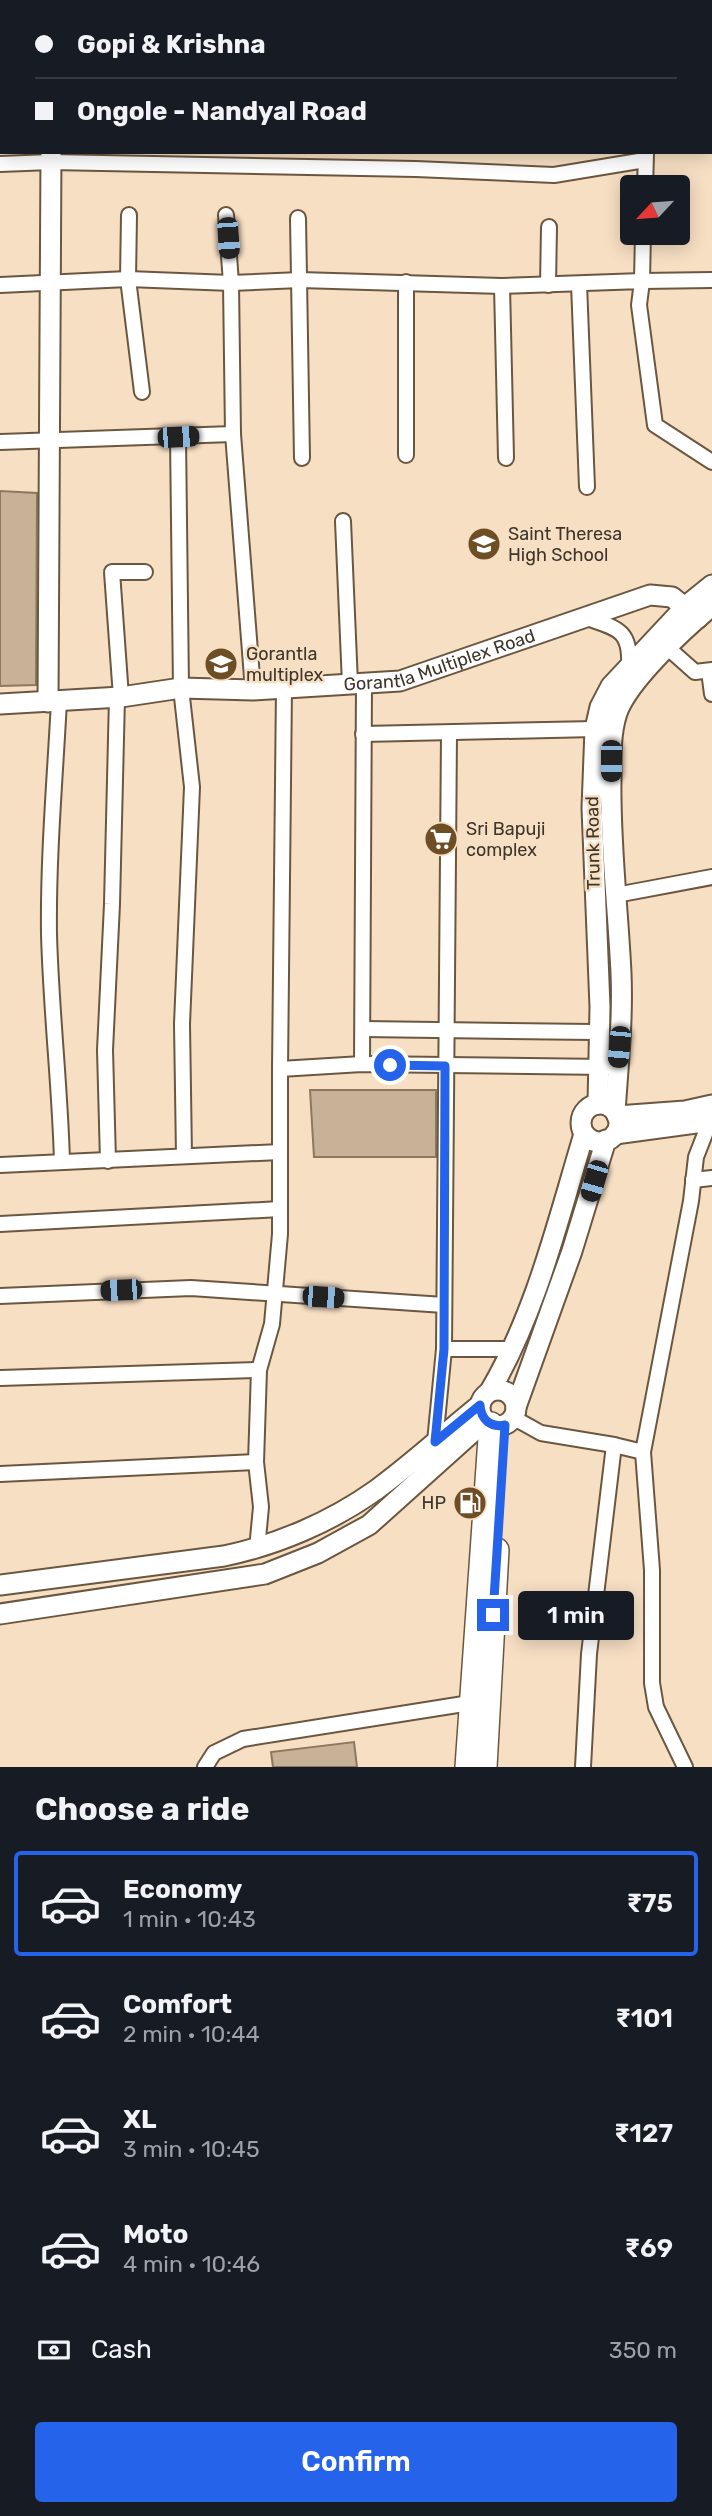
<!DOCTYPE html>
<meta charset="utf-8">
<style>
body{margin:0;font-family:Rubik,sans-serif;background:#242831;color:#f1f3f6;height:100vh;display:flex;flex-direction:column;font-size:26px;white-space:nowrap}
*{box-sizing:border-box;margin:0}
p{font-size:23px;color:#9ea1a6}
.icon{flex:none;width:38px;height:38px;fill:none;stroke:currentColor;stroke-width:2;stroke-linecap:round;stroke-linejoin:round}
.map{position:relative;height:1767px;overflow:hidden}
.drawer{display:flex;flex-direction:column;background:#171b24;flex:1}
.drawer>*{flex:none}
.top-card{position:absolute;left:0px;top:0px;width:712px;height:154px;box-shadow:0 4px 18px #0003;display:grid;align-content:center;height:154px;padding:0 35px;background:#171b24}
.needle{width:46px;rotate:244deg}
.fabs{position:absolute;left:620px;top:175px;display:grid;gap:14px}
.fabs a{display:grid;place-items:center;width:70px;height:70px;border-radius:7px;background:#171b24;box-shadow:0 4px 18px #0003;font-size:35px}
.end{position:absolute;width:32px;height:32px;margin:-16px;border:9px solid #2563eb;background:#fff;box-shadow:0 0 0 4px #fff}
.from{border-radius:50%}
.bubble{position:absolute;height:49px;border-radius:7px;background:#171b24;box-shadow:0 4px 18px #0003;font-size:23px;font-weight:600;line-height:49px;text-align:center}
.car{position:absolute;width:21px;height:42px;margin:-21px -10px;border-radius:9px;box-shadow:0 0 5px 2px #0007;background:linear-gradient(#222 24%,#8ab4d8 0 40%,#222 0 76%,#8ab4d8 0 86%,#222 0)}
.top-card b{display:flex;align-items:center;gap:24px;height:66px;font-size:26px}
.top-card b+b{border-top:2px solid #363941}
.top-card i{width:18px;height:18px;background:#f1f3f6}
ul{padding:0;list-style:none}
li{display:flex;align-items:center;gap:21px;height:105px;margin:0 14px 10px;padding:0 21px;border:4px solid transparent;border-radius:7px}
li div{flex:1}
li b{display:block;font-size:26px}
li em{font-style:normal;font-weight:600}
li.active{border-color:#2563eb}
li>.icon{width:63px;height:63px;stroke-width:1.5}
h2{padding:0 35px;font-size:32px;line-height:84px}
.pay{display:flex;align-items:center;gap:18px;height:77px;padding:0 35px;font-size:26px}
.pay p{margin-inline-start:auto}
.cta{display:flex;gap:14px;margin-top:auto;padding:14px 35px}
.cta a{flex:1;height:80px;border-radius:7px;background:#2563eb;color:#fff;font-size:28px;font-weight:600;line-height:80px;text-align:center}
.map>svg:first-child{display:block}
</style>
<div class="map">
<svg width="712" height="1767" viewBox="0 0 712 1767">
<rect width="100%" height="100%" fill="#f7dfc4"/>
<!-- building -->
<g fill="#c8b297" stroke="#8c785f" stroke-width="2">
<polygon points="0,491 37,493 36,685 0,686"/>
<polygon points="310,1090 436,1090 436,1157 314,1157"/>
<polygon points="354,1742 357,1767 273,1767 271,1752"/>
</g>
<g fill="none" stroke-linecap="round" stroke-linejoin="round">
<defs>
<g id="street">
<polyline points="336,0 336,2"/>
<polyline points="663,2 664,0"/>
<polyline points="0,84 2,84"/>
<polyline points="0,164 51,162 416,169 554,175 645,160"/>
<polyline points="645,187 646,154"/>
<polyline points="129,215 128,279 142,392"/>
<polyline points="226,215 231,283 233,434 253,690"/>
<polyline points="298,218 302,458"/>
<polyline points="643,233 642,281 712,280"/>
<polyline points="406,282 406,455"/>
<polyline points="579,284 587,487"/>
<polyline points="0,285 128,279 231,283 300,280 502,286 642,281 639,305 655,425 712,462"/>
<polyline points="548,285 549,227"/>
<polyline points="502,286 506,458"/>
<polyline points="178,437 181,688 192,787 182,1024 184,1156"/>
<polyline points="0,442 233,434"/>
<polyline points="343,521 350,684"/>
<path d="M584,617C615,628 631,628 629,666"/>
<polyline points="668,648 695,672 712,670"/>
<polyline points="709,671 712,694"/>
<polyline points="121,697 112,572 145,572"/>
<path d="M59,701C55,778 48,857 49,934C51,1011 60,1086 62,1162"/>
<polyline points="363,734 595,729"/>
<polyline points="616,895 712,877"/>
<polyline points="363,1029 593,1032"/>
<polyline points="362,1064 364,683"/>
<polyline points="280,1069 362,1064 607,1067"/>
<polyline points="108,1161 105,1050 112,904 117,697"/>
<polyline points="0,1165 280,1152"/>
<polyline points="693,1180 712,1178"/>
<polyline points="0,1224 280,1209"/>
<polyline points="0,1296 191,1288 444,1305"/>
<polyline points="444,1349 511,1349"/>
<polyline points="0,1378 259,1370"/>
<polyline points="514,1418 541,1433 614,1445"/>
<polyline points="435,1442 444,1349 449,734"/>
<polyline points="0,1474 256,1462"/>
<polyline points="257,1549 261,1507 256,1462 259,1370 272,1324 280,1234 280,1069 284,688"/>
<polyline points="205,1767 214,1753 243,1739 470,1703"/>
<polyline points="583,1767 589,1654 614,1445 643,1452"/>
<polyline points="685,1767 656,1707 652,1683 652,1570 643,1452 691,1201 696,1157 710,1121 709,1115"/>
</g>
<g id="secondary">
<polyline points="41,0 41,2"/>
<polyline points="48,702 51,152"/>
<path id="s1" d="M0,704L121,697L181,688L253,690L400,681L650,595L672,597L698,618"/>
<polyline points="598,1104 600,1007 592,808 595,729 600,707 611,686 686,606 712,585"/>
<circle cx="600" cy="1123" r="19"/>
<path d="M615,1112C618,1066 623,1019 621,973C618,909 610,846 611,781C611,759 610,734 617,713C628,681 685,628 712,606"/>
<polyline points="617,1116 685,1111 712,1105"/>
<polyline points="615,1134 712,1121"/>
<circle cx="498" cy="1408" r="18"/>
<path d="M490,1391C536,1313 558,1220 584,1134"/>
<polyline points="516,1407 572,1251 606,1140"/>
<path d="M0,1585L224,1556C277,1545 331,1522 376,1490C412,1464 445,1433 480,1405"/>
<polyline points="0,1614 265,1574 318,1553 369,1525 485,1421"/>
</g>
<g id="primary">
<polyline points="467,1767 491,1424"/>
<polyline points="485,1767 497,1550"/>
</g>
</defs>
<!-- street casing -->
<use href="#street" stroke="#6b573f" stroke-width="18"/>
<!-- secondary casing -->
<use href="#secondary" stroke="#6b573f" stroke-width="23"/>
<!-- primary casing -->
<use href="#primary" stroke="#6b573f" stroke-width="26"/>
<!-- street -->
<use href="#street" stroke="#fff" stroke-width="14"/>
<!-- secondary -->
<use href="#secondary" stroke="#fff" stroke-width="19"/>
<!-- primary -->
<use href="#primary" stroke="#fff" stroke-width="23"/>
</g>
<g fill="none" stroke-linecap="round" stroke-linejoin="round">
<!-- route -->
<path stroke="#2563eb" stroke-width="9" d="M390,1065L445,1066L444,1349L435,1442L480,1405C481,1420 491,1428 505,1425L493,1615"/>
</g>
<!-- icons -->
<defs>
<symbol id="school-disc" viewBox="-11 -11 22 22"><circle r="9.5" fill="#6e4e24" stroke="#f7dfc4"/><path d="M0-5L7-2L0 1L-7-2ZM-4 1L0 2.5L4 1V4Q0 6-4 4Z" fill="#fff"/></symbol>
<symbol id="supermarket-disc" viewBox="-11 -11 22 22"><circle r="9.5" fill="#6e4e24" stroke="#f7dfc4"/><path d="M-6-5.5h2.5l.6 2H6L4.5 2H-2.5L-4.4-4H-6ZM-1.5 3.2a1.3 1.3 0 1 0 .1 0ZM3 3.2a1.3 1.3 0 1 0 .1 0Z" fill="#fff"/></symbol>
<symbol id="fuel-disc" viewBox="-11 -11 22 22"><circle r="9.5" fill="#6e4e24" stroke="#f7dfc4"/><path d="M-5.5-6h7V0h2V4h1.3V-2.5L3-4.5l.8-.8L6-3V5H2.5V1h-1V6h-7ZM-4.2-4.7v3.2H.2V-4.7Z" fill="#fff"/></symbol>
</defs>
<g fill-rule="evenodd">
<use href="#school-disc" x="465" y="525" width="38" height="38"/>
<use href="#school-disc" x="202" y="645" width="38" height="38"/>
<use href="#supermarket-disc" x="422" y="820" width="38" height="38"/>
<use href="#fuel-disc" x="451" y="1484" width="38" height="38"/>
</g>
<g text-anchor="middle" stroke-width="5" stroke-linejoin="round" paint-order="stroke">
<!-- poi labels -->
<g font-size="18" fill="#3d342a" stroke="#f7dfc4" text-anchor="start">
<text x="508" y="540">Saint Theresa<tspan x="508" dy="21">High School</tspan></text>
<text x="246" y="660">Gorantla<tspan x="246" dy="21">multiplex</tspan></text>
<text x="466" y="835">Sri Bapuji<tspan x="466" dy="21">complex</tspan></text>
<text x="446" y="1509" text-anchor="end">HP</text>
</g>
<!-- street labels -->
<g font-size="18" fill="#3d342a" stroke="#f7dfc4">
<text dy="6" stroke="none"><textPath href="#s1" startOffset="444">Gorantla Multiplex Road</textPath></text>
<text transform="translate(593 843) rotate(-91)" y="6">Trunk Road</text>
</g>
</g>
</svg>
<div class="fabs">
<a><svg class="needle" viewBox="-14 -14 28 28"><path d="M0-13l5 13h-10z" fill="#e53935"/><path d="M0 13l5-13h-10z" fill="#9ea1a6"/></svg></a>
</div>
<i class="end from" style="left:390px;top:1065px"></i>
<i class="end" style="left:493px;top:1615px"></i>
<div class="bubble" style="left:518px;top:1591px;width:116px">1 min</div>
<i class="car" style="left:228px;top:238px;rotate:176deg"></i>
<i class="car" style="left:178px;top:437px;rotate:87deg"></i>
<i class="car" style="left:611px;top:761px;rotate:180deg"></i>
<i class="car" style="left:619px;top:1047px;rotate:185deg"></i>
<i class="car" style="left:594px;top:1181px;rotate:196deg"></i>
<i class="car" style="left:121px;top:1290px;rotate:268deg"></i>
<i class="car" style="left:323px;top:1297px;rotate:94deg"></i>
<div class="top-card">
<b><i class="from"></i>Gopi &amp; Krishna</b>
<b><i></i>Ongole - Nandyal Road</b>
</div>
</div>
<section class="drawer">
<h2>Choose a ride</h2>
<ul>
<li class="active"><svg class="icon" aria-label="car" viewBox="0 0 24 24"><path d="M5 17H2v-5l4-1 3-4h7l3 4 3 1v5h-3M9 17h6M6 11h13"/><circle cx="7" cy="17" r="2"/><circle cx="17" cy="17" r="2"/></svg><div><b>Economy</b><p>1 min · 10:43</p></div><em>₹75</em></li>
<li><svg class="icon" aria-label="car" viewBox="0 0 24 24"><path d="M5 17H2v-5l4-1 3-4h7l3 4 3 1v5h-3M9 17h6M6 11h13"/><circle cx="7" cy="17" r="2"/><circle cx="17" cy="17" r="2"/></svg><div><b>Comfort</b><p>2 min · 10:44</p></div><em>₹101</em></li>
<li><svg class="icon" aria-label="car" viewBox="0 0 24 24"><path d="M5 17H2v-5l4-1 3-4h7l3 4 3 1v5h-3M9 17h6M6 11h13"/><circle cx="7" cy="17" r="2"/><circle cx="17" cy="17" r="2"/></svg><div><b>XL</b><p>3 min · 10:45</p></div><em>₹127</em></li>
<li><svg class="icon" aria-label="car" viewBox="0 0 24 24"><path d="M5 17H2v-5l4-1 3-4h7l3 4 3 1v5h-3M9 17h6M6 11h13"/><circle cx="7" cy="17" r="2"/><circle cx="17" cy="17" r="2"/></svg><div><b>Moto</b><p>4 min · 10:46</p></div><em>₹69</em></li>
</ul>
<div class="pay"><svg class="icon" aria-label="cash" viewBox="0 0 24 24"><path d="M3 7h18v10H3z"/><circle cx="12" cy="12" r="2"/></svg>Cash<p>350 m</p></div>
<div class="cta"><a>Confirm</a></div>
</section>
